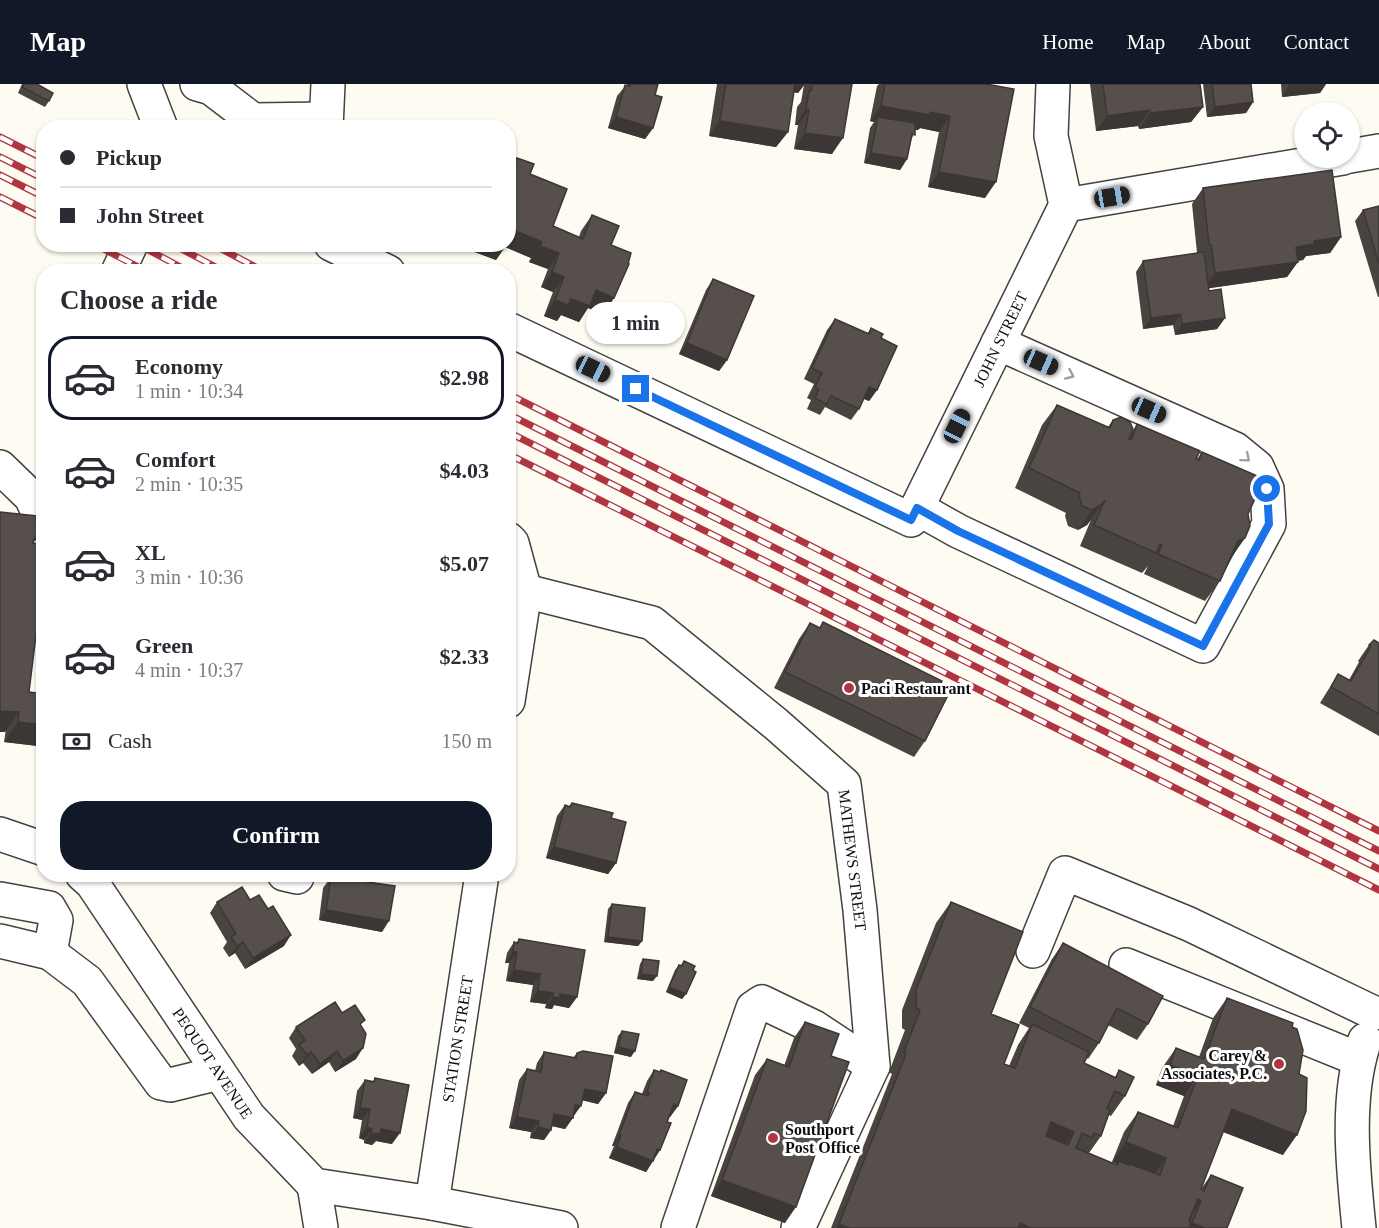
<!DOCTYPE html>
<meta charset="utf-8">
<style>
body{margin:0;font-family:Georgia,serif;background:#f7f7f7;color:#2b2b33;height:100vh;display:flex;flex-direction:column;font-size:22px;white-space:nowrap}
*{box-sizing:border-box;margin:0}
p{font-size:20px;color:#7c7c81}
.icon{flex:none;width:33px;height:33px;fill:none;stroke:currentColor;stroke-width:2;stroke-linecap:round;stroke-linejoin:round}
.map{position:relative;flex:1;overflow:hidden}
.drawer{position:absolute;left:36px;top:180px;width:480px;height:618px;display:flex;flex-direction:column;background:#fff;border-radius:24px;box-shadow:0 2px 4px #0004}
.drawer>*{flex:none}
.banner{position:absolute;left:36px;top:36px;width:480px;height:132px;border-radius:24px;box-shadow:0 2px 4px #0004;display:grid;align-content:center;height:132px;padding:0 24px;background:#fff}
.fabs{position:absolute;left:1294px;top:18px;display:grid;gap:12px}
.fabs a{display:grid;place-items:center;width:66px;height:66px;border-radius:50%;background:#fff;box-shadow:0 2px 4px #0004;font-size:30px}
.end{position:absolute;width:27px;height:27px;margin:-14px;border:8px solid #1a73e8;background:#fff;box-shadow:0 0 0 3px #fff}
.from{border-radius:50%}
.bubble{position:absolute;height:42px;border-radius:21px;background:#fff;box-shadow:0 2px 4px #0004;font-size:20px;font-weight:700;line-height:42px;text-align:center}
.car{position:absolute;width:18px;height:36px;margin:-18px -9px;border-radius:8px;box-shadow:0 0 4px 2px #0007;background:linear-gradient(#222 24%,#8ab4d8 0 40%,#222 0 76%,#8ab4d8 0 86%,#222 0)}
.banner b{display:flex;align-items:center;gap:21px;height:57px;font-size:22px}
.banner b+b{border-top:2px solid #e1e1e2}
.banner i{width:15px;height:15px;background:#2b2b33}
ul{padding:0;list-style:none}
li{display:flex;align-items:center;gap:18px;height:84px;margin:0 12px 9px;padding:0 12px;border:3px solid transparent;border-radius:24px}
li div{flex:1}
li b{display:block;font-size:22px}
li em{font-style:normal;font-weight:700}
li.on{border-color:#111827}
li>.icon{width:54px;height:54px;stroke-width:1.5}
h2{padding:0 24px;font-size:27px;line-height:72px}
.pay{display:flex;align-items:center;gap:15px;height:66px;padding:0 24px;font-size:22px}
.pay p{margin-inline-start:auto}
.primary-button{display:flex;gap:12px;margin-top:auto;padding:12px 24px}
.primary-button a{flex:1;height:69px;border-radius:24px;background:#111827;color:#fff;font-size:24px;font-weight:700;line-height:69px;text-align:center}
header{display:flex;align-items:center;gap:36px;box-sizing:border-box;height:84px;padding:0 30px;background:#111827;color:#fff}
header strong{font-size:28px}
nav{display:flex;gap:33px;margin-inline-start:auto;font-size:21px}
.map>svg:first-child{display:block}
</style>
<header>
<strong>Map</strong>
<nav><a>Home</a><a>Map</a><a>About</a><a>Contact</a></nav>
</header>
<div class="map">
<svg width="1379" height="1144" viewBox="0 0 1379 1144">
<rect width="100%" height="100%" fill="#fdfbf2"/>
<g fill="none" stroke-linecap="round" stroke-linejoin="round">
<defs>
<g id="minor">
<polyline points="144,0 161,44"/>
<polyline points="197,0 211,4 253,36"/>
<polyline points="1053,0 1051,52 1066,121"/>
<polyline points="244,44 253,36 326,35"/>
<polyline points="326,44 328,0"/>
<polyline points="1350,72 1379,67"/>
<polyline points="331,160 388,188"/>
<polyline points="118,188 131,160"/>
<polyline points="508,245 911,436 1066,121 1343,74"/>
<polyline points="0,383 31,413 44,441"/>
<polyline points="917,424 958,447 1203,562 1269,440 1267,405 1257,383 1235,365 998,259"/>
<polyline points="508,455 512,459 525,507 508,617"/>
<polyline points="525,507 652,539 776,640 844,700 860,826 873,982 798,1144"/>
<polyline points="0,750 44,765"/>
<polyline points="82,790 92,799 249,1033 314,1101 432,1119 561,1144"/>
<polyline points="284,790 297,793"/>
<polyline points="0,815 49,824 56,836 50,869"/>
<polyline points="0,857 50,869 87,897 161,999 170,1001 219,989"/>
<polyline points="1033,867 1065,789 1189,840 1374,929"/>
<polyline points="1126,881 1358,975"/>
<polyline points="314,1101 321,1144"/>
<polyline points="432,1119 482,790"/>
<polyline points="678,1144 753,924 762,918 814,943 873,982"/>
<path d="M1359,1144C1353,1085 1345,1012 1365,956"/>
</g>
</defs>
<!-- minor casing -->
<use href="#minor" stroke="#424242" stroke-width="36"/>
<!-- minor -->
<use href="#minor" stroke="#fff" stroke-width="33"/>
<defs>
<g id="rail">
<polyline points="0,53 44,75"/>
<polyline points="0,73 44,95"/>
<polyline points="0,91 44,113"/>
<polyline points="0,113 44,135"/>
<polyline points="94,160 148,188"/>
<polyline points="137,160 190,188"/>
<polyline points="172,160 225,188"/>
<polyline points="212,160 265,188"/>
<polyline points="508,310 1379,747"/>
<polyline points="508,330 1379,767"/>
<polyline points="508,348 1379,785"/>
<polyline points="508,370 1379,806"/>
</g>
</defs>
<!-- rail casing -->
<use href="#rail" stroke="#b03541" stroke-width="7"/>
<!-- rail -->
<use href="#rail" stroke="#fff" stroke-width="4.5" stroke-dasharray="14" stroke-linecap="butt"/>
</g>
<!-- wall -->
<g fill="#4a4441">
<polygon points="22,0 37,0 49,17 45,23 18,9"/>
<polygon points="627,0 658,0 655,11 653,44 645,55 608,44 617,12"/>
<polygon points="717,0 852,0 832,70 794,65 798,41 795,41 797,23 801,18 804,1 798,9 794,8 788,48 776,63 709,52"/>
<polygon points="879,0 986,0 985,114 928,103 939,48 920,44 918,46 915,46 911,57 907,75 900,86 864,79 870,44 874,38 870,37 877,2"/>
<polygon points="1090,0 1200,0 1203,23 1191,38 1139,45 1138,42 1096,47"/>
<polygon points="1203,0 1251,0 1253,18 1246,29 1207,33"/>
<polygon points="1281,0 1326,0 1320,9 1282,13"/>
<polygon points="517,74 530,90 553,142 579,153 581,147 592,131 614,214 603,230 588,224 579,238 561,231 557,237 544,232 553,208 541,203 548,185 529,178 531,174 505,163 496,176 472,167 475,160 508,160 508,86"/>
<polygon points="1203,104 1341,153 1330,169 1306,172 1303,176 1298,177 1287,193 1209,204 1209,207 1225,234 1217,245 1175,251 1173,241 1143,245 1136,188 1143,177 1197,169 1192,120"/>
<polygon points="1379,122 1379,213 1378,213 1355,137 1363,126"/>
<polygon points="713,195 727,276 719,287 679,270 706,206"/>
<polygon points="835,235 867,250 871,244 881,254 877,306 869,317 864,315 859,325 851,336 825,323 820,331 807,325 811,316 807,314 814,300 804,295 827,246"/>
<polygon points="1057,321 1108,343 1113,336 1132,348 1137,340 1197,375 1202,368 1248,430 1245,454 1230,474 1220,497 1205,517 1144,490 1148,482 1142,489 1080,462 1091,436 1087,441 1078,446 1068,442 1065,432 1066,429 1015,404 1042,341"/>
<polygon points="36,441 36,455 33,459 35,556 29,608 44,610 44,654 38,662 4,658"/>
<polygon points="823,538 939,603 925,657 914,673 774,604 799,555 810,539 820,544"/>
<polygon points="1379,559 1379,652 1320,619 1338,590 1349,596 1359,578 1358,577 1369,561"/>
<polygon points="572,719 611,734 616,779 608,790 546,774 557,732 565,721 569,722"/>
<polygon points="331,793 382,848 319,836 323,804"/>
<polygon points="250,816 284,862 245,885 235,869 229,873 223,864 227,858 210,829 217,818"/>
<polygon points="951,818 991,930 1004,980 1009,982 1018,961 1029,944 1019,939 1052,875 1063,859 1148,940 1137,956 1108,941 1099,959 1088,975 1087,974 1084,979 1115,993 1119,986 1125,1012 1111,1032 1109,1031 1101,1052 1089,1069 1116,1081 1117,1080 1112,1078 1124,1048 1138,1028 1173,1042 1184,1012 1156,1001 1162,984 1176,964 1199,973 1213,934 1227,914 1292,943 1283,1071 1223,1048 1201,1105 1211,1091 1227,1144 831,1144 892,990 889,988 905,946 902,944 902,926 936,839"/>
<polygon points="612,820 642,857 638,862 604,858 608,825"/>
<polygon points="519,855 577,913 569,924 554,921 552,925 545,924 546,920 530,918 533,901 506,897 509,879 505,879 507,869 514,858 517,858"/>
<polygon points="643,875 653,897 637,895 640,880"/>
<polygon points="684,877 686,910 682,915 666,908 675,886 679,881 681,881"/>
<polygon points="342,929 361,941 356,975 335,988 329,978 312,990 303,979 299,982 292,972 296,965 289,954 296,943"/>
<polygon points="805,938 831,972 785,1139 711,1112 755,991 767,975 784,982 794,954"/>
<polygon points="622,947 631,973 614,969 618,952"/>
<polygon points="544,968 573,974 577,969 606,1009 598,1020 582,1016 573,1033 565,1045 552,1042 551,1046 544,1056 530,1054 531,1048 509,1044 519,996 527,985 535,987 537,979"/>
<polygon points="654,986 678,1022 670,1033 669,1032 660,1066 646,1088 609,1074 614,1062 612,1062 628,1019 635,1008 642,1010 647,997"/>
<polygon points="375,994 392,1060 376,1057 372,1061 364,1059 364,1056 359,1054 362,1036 353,1034 357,1007 365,996 373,997"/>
</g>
<!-- shaded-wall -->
<g fill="#3c3735">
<polygon points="791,0 805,0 798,9 786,7"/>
<polygon points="1308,0 1326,0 1320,9 1282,13 1289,2"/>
<polygon points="1253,18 1246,29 1207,33 1215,23"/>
<polygon points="881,22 930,28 950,32 939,48 920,44 918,46 877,39 878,33 874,38 870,37"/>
<polygon points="1203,23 1191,38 1139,45 1150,29"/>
<polygon points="806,25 809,26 798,41 795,41"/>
<polygon points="1150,26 1138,42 1096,47 1107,32"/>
<polygon points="616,33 653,44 645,55 608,44"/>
<polygon points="720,37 788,48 776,63 709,52"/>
<polygon points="805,49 843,54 832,70 794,65"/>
<polygon points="871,69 907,75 900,86 864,79"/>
<polygon points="939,88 996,98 985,114 928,103"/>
<polygon points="513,146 542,158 531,174 505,163 496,176 472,167 477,160 508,160 508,153"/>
<polygon points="1341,153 1330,169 1306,172 1303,176 1285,178 1296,163 1314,157"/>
<polygon points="540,162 559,169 548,185 529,178"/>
<polygon points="1298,178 1287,193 1204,205 1215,189"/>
<polygon points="552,188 564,193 553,208 541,203"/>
<polygon points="596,206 614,214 603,230 588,224 579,238 561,231 557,237 544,232 555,216 571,215"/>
<polygon points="1181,230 1173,241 1143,245 1151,234"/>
<polygon points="1225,234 1217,245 1175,251 1182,240"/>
<polygon points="687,259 727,276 719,287 679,270"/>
<polygon points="869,303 877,306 869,317 862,314"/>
<polygon points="1101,421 1087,441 1078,446 1092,426"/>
<polygon points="1245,454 1231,474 1224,477 1238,457"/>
<polygon points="38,535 44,536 44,550 35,556"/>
<polygon points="0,627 19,628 5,648 0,648"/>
<polygon points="18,638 44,641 44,654 38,662 4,658"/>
<polygon points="554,763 616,779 608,790 546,774"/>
<polygon points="326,826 389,837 382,848 319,836"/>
<polygon points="291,851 284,862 245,885 253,874"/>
<polygon points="608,853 642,857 638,862 604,858"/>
<polygon points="243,858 235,869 229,873 237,862"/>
<polygon points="513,868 517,868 509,879 505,879"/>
<polygon points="514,886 540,890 533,901 506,897"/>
<polygon points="641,890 657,892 653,897 637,895"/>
<polygon points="669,903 686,910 682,915 666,908"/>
<polygon points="538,907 553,909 546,920 530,918"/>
<polygon points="560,910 577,913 569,924 554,921 552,925 545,924 553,913"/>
<polygon points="618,963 635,967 631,973 614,969"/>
<polygon points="363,964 356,975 335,988 343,977"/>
<polygon points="337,967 329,978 312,990 320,980"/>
<polygon points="311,968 303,979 299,982 307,971"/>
<polygon points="1170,981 1198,991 1184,1012 1156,1001"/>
<polygon points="585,1005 606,1009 598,1020 577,1015"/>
<polygon points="674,1020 678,1022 670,1033 666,1031"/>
<polygon points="575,1021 581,1022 573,1033 568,1032"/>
<polygon points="360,1024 370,1025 362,1036 353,1034"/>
<polygon points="1232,1025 1297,1051 1283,1071 1218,1046"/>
<polygon points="554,1030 573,1034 565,1045 547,1041"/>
<polygon points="517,1033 539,1037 531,1048 509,1044"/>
<polygon points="1051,1038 1074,1048 1060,1068 1037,1059"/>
<polygon points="367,1043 372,1045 364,1056 359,1054"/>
<polygon points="538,1043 551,1046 544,1056 530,1054"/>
<polygon points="381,1045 400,1049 392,1060 376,1057 372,1061 364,1059 371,1049"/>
<polygon points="619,1051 621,1051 614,1062 612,1062"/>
<polygon points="1126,1058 1166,1074 1152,1094 1128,1081 1127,1079 1124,1083 1119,1077 1117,1080 1112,1078"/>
<polygon points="617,1063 657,1065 660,1066 646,1088 609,1074"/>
<polygon points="722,1096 796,1123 785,1139 711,1112"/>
<polygon points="1198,1115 1201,1117 1187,1137"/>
<polygon points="1020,1139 1031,1144 1017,1144"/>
<polygon points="1192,1139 1205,1144 1189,1144"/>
<polygon points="839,1140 849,1144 836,1144"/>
</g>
<!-- building -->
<g fill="#564f4c" stroke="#3c3735" stroke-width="1.5" fill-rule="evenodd">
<polygon points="24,0 37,0 53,9 49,17 22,3"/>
<polygon points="631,0 658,0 655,11 662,13 653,44 616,33 625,1 630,2"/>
<polygon points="726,0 795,0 788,48 720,37"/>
<polygon points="812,0 852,0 843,54 805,49 809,26 806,25 809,7 811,7"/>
<polygon points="885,0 986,0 1014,5 996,98 939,88 950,32 930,28 929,31 881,22"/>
<polygon points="1103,0 1200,0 1203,23 1150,29 1150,26 1107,32"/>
<polygon points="1212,0 1251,0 1253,18 1215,23"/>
<polygon points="1289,0 1308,0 1289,2"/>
<polygon points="878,33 915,39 915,51 912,50 907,75 871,69"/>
<polygon points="517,74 534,80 530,90 567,105 553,142 583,155 592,131 619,142 611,161 631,169 628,180 629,180 614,214 596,206 590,222 571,215 568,221 555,216 564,193 552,188 559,169 540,162 542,158 513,146 508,157 508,96"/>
<polygon points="1332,86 1341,153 1314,157 1314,160 1296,163 1298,178 1215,189 1211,161 1209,161 1203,104"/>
<polygon points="1379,122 1379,180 1363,126"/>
<polygon points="1204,168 1209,207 1221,205 1225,234 1182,240 1181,230 1151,234 1143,177"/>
<polygon points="713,195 754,212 727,276 687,259"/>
<polygon points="835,235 869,250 871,244 883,250 881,254 897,262 877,306 869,303 859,325 831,312 827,320 815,314 819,305 815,303 822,289 812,284"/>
<polygon points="1057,321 1110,344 1113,336 1121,333 1130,338 1133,345 1129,355 1132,355 1137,340 1200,367 1196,375 1199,376 1202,368 1264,395 1248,430 1250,442 1245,454 1238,457 1220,497 1158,470 1162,461 1160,460 1156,469 1094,441 1105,416 1101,421 1092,426 1082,422 1079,412 1080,409 1029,384"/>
<polygon points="0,428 37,432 36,441 38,441 36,455 34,455 33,459 44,460 44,536 38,535 29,608 44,610 44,641 18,638 19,628 0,627"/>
<polygon points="823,538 942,597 939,603 949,609 925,657 785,588 810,539 820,544"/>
<polygon points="1374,556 1379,559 1379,630 1331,603 1338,590 1351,597 1371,562 1369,561"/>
<polygon points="572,719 613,729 611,734 626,738 616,779 554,763 565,721 570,723"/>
<polygon points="331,793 395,802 389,837 326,826"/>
<polygon points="242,803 250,816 259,811 268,825 273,822 291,851 253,874 243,858 237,862 231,853 236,850 217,818"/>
<path d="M951,818L1023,848L991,930L1019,941L1004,980L1015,984L1032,940L1089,968L1084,979L1116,994L1119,986L1134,993L1125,1012L1115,1007L1107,1024L1110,1026L1101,1052L1094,1049L1092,1054L1082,1049L1076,1064L1117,1081L1119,1077L1128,1081L1127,1079L1160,1091L1166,1074L1126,1058L1138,1028L1178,1044L1198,991L1170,981L1176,964L1204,975L1227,914L1293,939L1292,943L1297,945L1303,966L1299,990L1307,994L1306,1027L1297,1051L1232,1025L1201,1105L1204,1107L1211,1091L1243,1104L1227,1144H1205L1192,1139L1201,1117L1198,1115L1189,1137L1191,1138L1189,1144H1031L1020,1139L1018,1144H849L839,1140L906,970L904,968L920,926L916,924V906ZM1051,1038L1074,1048L1068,1061L1046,1052Z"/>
<polygon points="612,820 645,824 642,857 608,853"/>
<polygon points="519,855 585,866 577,913 560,910 560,914 553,913 553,909 538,907 540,890 514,886 517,868 513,868 514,858 518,859"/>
<polygon points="1063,859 1163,912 1148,940 1117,924 1099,959 1030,923"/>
<polygon points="643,875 659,877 657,892 641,890"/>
<polygon points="684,877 695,882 693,886 696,888 686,910 669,903 679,881 682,882"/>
<polygon points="335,918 342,929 355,921 365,936 360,940 366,950 363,964 343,977 337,967 320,980 311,968 307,971 299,961 305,956 296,943"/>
<polygon points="805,938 839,950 831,972 849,978 796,1123 722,1096 767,975 789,983"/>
<polygon points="622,947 639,950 635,967 618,963"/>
<polygon points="583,967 613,972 606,1009 585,1005 581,1022 575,1021 573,1034 554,1030 551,1046 538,1043 539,1037 517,1033 527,985 541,988 544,968 576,974 577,969"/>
<polygon points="654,986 660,988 661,986 687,996 678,1022 674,1020 667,1038 671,1039 660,1066 657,1065 653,1077 617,1063 621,1051 619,1051 635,1008 648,1012 649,1009 647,1008"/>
<polygon points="375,994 409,1001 400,1049 381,1045 380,1050 371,1049 372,1045 367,1043 370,1025 360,1024 365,996 374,998"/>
</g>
<!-- one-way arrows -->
<defs><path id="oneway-chevron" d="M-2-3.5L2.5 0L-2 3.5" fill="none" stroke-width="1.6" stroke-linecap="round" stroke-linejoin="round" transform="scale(1.5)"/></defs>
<g stroke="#9f9f9f">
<use href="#oneway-chevron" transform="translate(1070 291) rotate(24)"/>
<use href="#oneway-chevron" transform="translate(1246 374) rotate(40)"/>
</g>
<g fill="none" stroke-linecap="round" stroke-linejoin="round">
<!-- route -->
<polyline stroke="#1a73e8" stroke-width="8" points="636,305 911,436 917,424 958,447 1203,562 1269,440 1267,405"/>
</g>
<!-- markers -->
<g fill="#b03541" stroke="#fff" stroke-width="2">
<circle cx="849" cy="604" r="6"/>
<circle cx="1279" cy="980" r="6"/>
<circle cx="773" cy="1054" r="6"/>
</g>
<g text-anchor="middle" stroke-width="6" stroke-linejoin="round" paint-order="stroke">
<!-- street labels -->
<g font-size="16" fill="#0f0f0f" stroke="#fff">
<text transform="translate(1000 255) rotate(-64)" y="6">JOHN STREET</text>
<text transform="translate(853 776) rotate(83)" y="6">MATHEWS STREET</text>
<text transform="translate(457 955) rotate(-81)" y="6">STATION STREET</text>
<text transform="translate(213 979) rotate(56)" y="6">PEQUOT AVENUE</text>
</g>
<!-- poi labels -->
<g font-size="16" font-weight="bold" fill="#0f0f0f" stroke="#fff" text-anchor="start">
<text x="861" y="610">Paci Restaurant</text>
<text x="1267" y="977" text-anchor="end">Carey &amp;<tspan x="1267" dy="18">Associates, P.C.</tspan></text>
<text x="785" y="1051">Southport<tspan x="785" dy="18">Post Office</tspan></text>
</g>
</g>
</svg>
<div class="fabs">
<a><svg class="icon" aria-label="locate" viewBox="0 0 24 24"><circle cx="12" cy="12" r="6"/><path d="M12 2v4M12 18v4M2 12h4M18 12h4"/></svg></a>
</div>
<i class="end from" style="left:1267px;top:405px"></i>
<i class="end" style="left:636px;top:305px"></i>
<div class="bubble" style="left:586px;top:218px;width:99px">1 min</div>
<i class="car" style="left:1112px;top:113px;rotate:80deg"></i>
<i class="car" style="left:1041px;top:278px;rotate:114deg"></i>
<i class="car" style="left:593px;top:285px;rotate:115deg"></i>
<i class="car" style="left:1149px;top:326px;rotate:114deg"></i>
<i class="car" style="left:957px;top:342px;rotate:26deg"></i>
<div class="banner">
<b><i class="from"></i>Pickup</b>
<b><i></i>John Street</b>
</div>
<section class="drawer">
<h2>Choose a ride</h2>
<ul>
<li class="on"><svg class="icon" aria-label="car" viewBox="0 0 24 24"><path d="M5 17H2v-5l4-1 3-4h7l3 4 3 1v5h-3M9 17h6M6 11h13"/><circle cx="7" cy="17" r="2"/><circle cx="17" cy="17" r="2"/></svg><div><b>Economy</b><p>1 min · 10:34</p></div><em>$2.98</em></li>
<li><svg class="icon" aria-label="car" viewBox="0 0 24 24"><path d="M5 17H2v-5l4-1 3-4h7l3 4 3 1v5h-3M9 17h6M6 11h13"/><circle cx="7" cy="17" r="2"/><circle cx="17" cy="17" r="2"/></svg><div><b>Comfort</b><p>2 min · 10:35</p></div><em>$4.03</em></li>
<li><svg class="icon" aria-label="car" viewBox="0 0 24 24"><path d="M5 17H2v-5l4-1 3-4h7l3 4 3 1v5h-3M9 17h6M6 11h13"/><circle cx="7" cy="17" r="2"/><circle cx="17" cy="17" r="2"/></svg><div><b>XL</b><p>3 min · 10:36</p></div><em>$5.07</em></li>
<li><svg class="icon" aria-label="car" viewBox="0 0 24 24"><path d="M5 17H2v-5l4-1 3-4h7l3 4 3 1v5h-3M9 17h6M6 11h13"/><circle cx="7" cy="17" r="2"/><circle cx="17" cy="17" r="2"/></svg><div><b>Green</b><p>4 min · 10:37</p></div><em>$2.33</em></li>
</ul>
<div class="pay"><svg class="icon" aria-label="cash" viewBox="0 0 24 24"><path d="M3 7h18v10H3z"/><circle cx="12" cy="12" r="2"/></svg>Cash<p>150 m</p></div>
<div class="primary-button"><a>Confirm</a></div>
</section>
</div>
